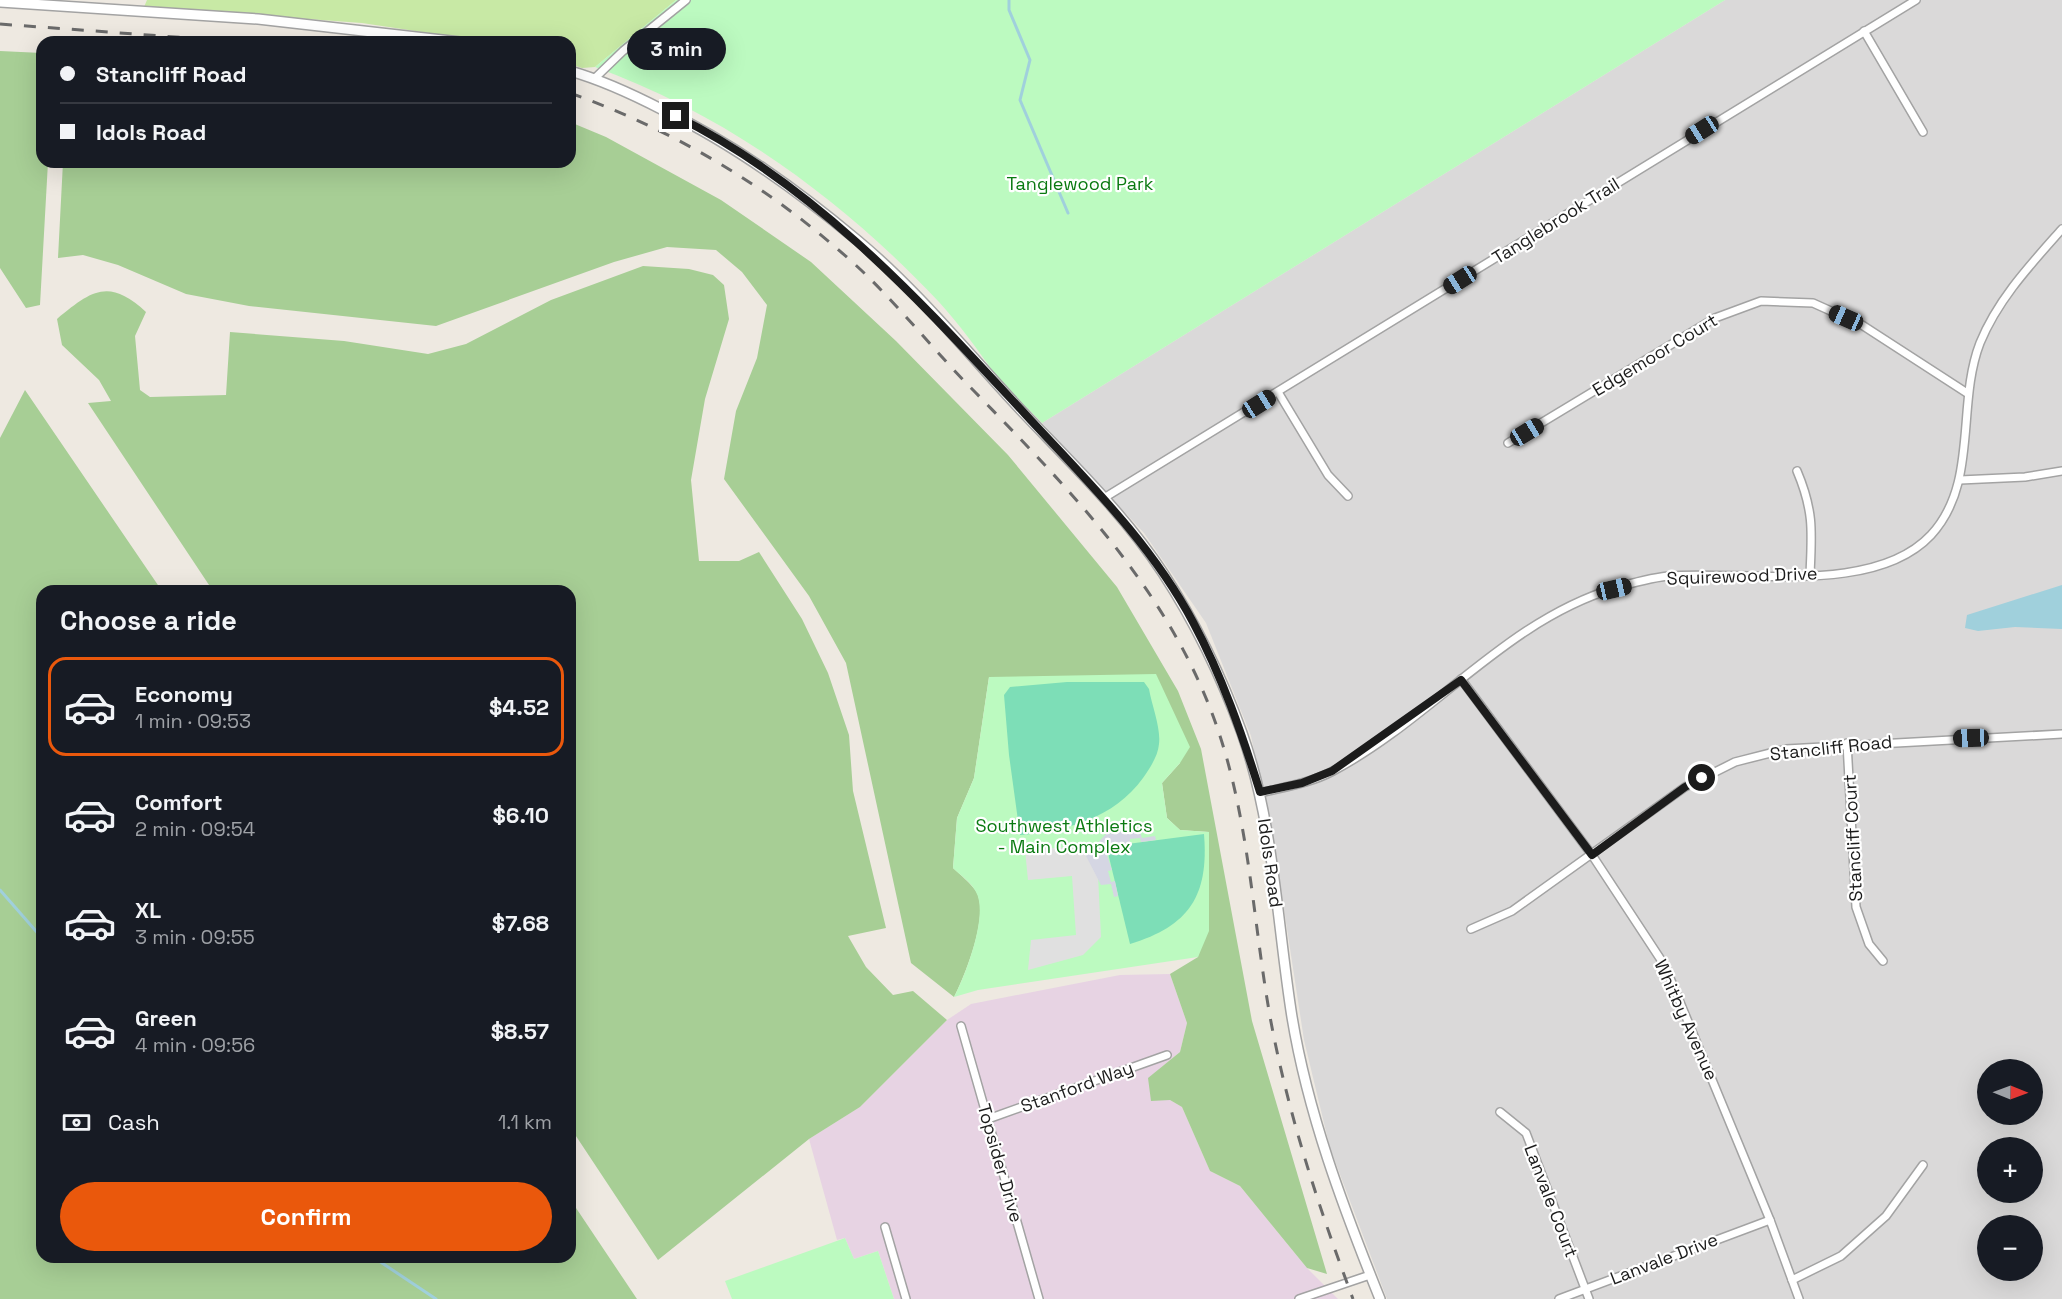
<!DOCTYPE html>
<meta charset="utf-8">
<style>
body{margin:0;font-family:"Space Grotesk",sans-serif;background:#20242c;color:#f1f3f6;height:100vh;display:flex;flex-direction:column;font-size:22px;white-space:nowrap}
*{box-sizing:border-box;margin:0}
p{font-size:20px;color:#9ea1a6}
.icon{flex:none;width:33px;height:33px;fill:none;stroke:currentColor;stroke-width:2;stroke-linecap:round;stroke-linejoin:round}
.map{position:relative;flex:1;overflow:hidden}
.drawer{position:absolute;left:36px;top:585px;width:540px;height:678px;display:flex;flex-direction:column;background:#171b24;border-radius:18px;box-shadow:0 6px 24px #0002}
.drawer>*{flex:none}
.guide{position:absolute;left:36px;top:36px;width:540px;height:132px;border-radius:18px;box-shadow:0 6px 24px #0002;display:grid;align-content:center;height:132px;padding:0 24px;background:#171b24}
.needle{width:39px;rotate:91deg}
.tools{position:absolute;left:1977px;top:1059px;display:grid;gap:12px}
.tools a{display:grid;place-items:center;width:66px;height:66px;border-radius:50%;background:#171b24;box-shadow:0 6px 24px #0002;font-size:30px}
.end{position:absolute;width:27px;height:27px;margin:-14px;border:8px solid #1c1c1c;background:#fff;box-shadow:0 0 0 3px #fff}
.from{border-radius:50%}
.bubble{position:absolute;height:42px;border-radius:21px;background:#171b24;box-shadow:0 6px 24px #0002;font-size:20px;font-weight:700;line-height:42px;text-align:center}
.car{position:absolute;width:18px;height:36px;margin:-18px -9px;border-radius:8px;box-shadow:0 0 4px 2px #0007;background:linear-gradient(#222 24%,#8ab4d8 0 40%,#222 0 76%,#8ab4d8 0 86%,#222 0)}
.guide b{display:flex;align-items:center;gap:21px;height:57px;font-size:22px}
.guide b+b{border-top:2px solid #363941}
.guide i{width:15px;height:15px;background:#f1f3f6}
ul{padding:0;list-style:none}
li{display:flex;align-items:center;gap:18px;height:99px;margin:0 12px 9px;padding:0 12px;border:3px solid transparent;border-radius:18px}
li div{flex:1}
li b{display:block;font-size:22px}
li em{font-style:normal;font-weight:700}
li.on{border-color:#ea580c}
li>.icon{width:54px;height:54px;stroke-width:1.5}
h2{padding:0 24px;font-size:27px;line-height:72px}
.pay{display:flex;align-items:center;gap:15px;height:66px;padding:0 24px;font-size:22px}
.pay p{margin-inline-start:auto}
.button{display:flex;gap:12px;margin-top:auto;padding:12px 24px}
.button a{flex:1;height:69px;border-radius:36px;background:#ea580c;color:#fff;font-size:24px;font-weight:700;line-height:69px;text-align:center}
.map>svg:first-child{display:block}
</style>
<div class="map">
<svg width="2062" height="1299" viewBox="0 0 2062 1299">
<rect width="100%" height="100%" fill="#eee9e1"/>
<!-- residential -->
<path fill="#dad9d9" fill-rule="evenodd" d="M1725,0H2062V1299H1387L1330,1148L1304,1040L1276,857L1251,736L1206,623L1144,533L1042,423ZM1988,1070H2032V1114H1988ZM1988,1148H2032V1192H1988ZM1988,1226H2032V1270H1988Z"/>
<!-- industrial -->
<polygon fill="#e7d3e3" points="1170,974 1187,1023 1180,1052 1149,1078 1170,1100 1182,1107 1210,1171 1240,1186 1307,1268 1338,1299 894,1299 878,1251 854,1259 845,1238 837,1240 809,1139 860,1107 947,1020 971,1004 1120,975"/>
<!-- grass -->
<polygon fill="#c8e9a5" points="147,0 676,0 595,67 582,68 570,64 570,42 489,42 362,23 144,7"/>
<!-- forest -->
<g fill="#a7ce95">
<polygon points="0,51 42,53 42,162 48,162 40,305 26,308 0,268"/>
<path d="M570,122L606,137L721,200L811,262L896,341L1008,455L1117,587L1178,691L1201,749L1252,1021L1327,1274L1307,1268L1240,1186L1210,1171L1182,1107L1170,1100L1151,1101L1148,1078L1180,1052L1187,1023L1170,974L1198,957L1208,871L1209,832L1180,830L1167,818L1162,783L1180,763L989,677L974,778L957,818L953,868C961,875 970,883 976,891C990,913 965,976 954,997L911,963L846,663L809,596L724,479L736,411L757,358L767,305L742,272L716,250L667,247L614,262L436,326L249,306L186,294L118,265L83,255L58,258L63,162H570Z"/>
<path d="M643,266L689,269L713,275L724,285L729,319L705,399L691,480L699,561H739L759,552L802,619L828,673L849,735L853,791L886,928L848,936L866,967L893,995L913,991L947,1020L860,1107L809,1139L658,1260L570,1127V591H213L88,403L111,401L99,380L62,345L57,319C92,290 109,278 146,312L135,336L140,390L150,397L226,395L230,332L344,341L428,354L466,344L551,300Z"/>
<polygon points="25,390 162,591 42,591 42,1257 570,1257 570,1199 637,1299 0,1299 0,438"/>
</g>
<!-- park -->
<g fill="#bcfac0">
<path d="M676,0H1725L1042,423C1027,407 1008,392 995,374C977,349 960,325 939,302C843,200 727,115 595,67Z"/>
<path d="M1156,674L1190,747L1180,763L1162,783L1167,818L1180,830L1209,832V931L1198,957L978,990L954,997C965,976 989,915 976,892C972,883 960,875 953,868L957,818L974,778L989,677Z"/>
<polygon points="845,1238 854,1259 878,1251 894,1299 732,1299 725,1281"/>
</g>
<!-- pitch -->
<g fill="#7ddeb7">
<path d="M1067,682H1144L1149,689C1152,706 1161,728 1159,744C1158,756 1150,768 1143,778C1114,818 1067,831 1020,835L1009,755L1004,695L1010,687Z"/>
<path d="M1204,834C1209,896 1189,926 1130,944L1108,853L1112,846Z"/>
</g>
<!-- parking -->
<polygon fill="#e0e0e0" points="1070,847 1084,852 1098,875 1101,937 1083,955 1028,970 1031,940 1076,935 1072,876 1028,880 1025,850"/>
<!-- plaza -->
<polygon fill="#d5d6e3" points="1139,829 1142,838 1155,836 1156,840 1141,842 1140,838 1130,839 1130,844 1108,844 1105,849 1112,870 1108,871 1111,882 1115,881 1118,896 1114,897 1111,884 1101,885 1084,852 1090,846 1094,847 1106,834"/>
<!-- water -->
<polygon fill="#a0d0dc" points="2062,585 2062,629 2015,627 1978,631 1965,628 1967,615"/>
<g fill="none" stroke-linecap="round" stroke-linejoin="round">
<!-- stream -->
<g stroke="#a0d0dc" stroke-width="3">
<polyline points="1009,0 1009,10 1030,60 1020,100 1068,213"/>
<polyline points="0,890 42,938"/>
<polyline points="373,1257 436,1299"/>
</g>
<defs>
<g id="minor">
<polyline points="1864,31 1923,132"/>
<polyline points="594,79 623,51 686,0"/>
<polyline points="1278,392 1328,475 1348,496"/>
<polyline points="1508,443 1715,318 1761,301 1813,303 1862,325 1967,393"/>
<path d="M1797,471C1814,511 1812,532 1810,574"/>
<polyline points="1960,480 2025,477 2062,471"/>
<polyline points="1104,498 1916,0"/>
<polyline points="1461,679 1592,855 1665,966 1770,1220 1799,1299"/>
<polyline points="1847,743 1856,907 1869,944 1883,961"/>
<path d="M1260,793C1284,787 1311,783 1333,771C1432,719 1505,621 1615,588C1632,583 1651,578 1668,576C1745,570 1874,596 1931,535C1979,483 1956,405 1980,343C1998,299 2031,264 2062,229"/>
<polyline points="1471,929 1512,911 1685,787 1735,762 1786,749 2062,734"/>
<polyline points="961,1026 1039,1299"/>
<polyline points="1500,1112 1526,1133 1589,1299"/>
<polyline points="988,1119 1167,1055"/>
<polyline points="885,1227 906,1299"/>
<polyline points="1792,1280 1841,1256 1886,1216 1923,1165"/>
<polyline points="1299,1299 1370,1275"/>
<polyline points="1559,1299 1770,1220"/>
</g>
<g id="tertiary">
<polyline points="0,2 258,19 460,42"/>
<path d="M570,71C602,80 634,95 663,110C734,144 797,190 857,240C916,289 967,352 1019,408C1069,461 1123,512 1163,573C1195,622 1222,678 1242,733C1274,823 1277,923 1292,1017C1308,1114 1343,1207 1380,1299"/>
</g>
</defs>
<!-- minor casing -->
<use href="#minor" stroke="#a3a3a3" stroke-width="10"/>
<!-- tertiary casing -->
<use href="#tertiary" stroke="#a3a3a3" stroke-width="12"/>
<!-- minor -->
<use href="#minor" stroke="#fff" stroke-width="7"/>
<!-- tertiary -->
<use href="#tertiary" stroke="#fff" stroke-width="9"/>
<!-- rail -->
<g stroke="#6a6a6a" stroke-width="3" stroke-dasharray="12 12" stroke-linecap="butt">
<polyline points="0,24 242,42"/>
<path d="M570,93C679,132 776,191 861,270C901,308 936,353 975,392C1073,493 1172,594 1218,730C1250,824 1253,924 1271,1022C1289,1117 1319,1208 1353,1299"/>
</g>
</g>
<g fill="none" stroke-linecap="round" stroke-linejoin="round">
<!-- route -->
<path stroke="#1c1c1c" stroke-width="8" d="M676,116C817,186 921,302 1026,415C1086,480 1151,543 1193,622C1222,676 1242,734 1260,792L1302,783L1332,771L1461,680L1592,855L1685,787L1702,778"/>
</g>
<g text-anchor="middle" stroke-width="4.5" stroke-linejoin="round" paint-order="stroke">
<!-- park labels -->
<g font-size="18" fill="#0a7a11" stroke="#fff">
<text x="1080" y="190">Tanglewood Park</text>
<text x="1064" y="832">Southwest Athletics<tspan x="1064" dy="21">- Main Complex</tspan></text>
</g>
<!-- street labels -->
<g font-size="18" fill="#1c1c1c" stroke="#fff">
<text transform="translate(1556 221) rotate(-32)" y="6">Tanglebrook Trail</text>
<text transform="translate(1655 355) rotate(-31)" y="6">Edgemoor Court</text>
<text transform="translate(1742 576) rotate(-2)" y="6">Squirewood Drive</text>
<text transform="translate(1831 748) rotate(-6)" y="6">Stancliff Road</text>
<text transform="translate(1853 838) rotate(-93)" y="6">Stancliff Court</text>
<text transform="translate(1270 863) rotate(82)" y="6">Idols Road</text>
<text transform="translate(1686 1020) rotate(66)" y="6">Whitby Avenue</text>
<text transform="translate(1077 1087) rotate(-20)" y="6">Stanford Way</text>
<text transform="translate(1000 1163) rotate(74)" y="6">Topsider Drive</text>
<text transform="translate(1551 1201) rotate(69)" y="6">Lanvale Court</text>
<text transform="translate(1664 1259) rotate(-21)" y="6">Lanvale Drive</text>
</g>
</g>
</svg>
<div class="tools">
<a><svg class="needle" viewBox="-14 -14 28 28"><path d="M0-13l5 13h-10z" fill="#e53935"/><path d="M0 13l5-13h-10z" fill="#9ea1a6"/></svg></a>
<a>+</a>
<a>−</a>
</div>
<i class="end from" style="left:1702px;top:778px"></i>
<i class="end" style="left:676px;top:116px"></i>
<div class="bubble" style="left:627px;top:28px;width:99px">3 min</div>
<i class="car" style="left:1702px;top:130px;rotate:238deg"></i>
<i class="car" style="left:1460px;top:280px;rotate:238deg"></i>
<i class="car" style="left:1846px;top:318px;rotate:294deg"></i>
<i class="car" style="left:1259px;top:404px;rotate:58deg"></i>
<i class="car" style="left:1527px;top:432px;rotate:59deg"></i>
<i class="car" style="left:1614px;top:589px;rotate:77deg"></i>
<i class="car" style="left:1971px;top:738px;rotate:268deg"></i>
<div class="guide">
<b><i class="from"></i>Stancliff Road</b>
<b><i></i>Idols Road</b>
</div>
<section class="drawer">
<h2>Choose a ride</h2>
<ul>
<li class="on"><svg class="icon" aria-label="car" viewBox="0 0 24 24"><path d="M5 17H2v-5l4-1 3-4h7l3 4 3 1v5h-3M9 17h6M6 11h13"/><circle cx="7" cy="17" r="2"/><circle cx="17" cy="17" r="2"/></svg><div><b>Economy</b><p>1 min · 09:53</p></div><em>$4.52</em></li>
<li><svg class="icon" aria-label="car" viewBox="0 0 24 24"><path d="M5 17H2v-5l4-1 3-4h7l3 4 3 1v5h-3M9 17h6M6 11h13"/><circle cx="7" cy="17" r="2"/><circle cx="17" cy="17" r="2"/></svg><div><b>Comfort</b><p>2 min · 09:54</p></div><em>$6.10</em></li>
<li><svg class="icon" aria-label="car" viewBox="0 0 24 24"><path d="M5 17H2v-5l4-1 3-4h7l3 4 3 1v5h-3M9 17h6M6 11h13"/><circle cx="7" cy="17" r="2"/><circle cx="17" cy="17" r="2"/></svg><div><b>XL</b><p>3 min · 09:55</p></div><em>$7.68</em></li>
<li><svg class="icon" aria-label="car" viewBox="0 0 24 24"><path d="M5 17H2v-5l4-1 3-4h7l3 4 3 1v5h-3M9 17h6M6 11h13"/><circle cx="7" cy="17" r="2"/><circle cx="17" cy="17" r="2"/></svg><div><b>Green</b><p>4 min · 09:56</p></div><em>$8.57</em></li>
</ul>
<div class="pay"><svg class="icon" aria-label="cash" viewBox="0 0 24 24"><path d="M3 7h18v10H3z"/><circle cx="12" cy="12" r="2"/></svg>Cash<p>1.1 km</p></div>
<div class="button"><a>Confirm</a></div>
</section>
</div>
